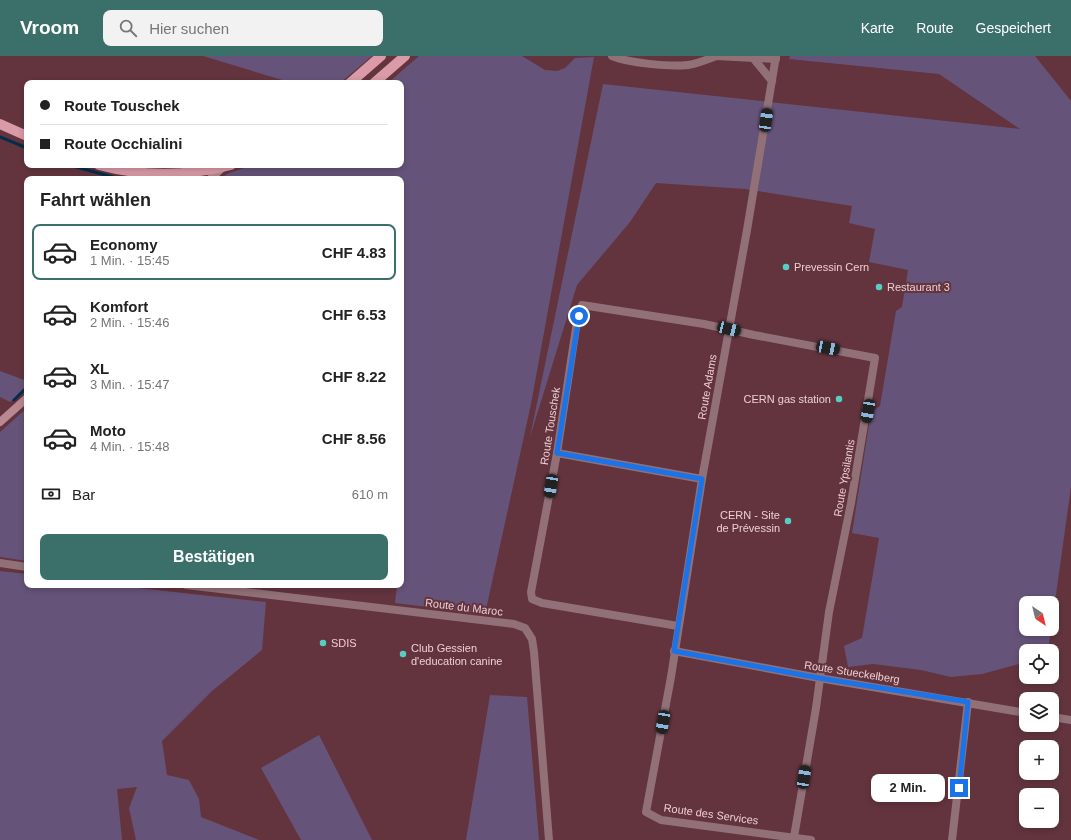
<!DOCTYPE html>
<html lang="de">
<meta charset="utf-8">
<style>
body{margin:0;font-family:Helvetica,sans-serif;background:#f2f2f2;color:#222;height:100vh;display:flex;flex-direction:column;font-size:15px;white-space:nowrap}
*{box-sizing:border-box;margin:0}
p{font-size:13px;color:#767676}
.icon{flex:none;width:22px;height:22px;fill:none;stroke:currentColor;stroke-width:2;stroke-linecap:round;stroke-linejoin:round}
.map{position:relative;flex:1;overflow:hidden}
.sheet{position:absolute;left:24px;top:120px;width:380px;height:412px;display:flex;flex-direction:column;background:#fff;border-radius:8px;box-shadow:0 2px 6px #0003}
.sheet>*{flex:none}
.top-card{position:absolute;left:24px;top:24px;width:380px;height:88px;border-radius:8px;box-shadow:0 2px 6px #0003;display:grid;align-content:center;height:88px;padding:0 16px;background:#fff}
.needle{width:26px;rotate:145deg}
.buttons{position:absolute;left:1019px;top:540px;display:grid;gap:8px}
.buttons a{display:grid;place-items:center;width:40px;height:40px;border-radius:8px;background:#fff;box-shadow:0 2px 6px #0003;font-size:20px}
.end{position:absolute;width:18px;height:18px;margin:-9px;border:5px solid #1a73e8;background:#fff;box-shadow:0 0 0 2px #fff}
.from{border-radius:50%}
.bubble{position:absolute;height:28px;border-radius:8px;background:#fff;box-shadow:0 2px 6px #0003;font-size:13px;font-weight:800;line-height:28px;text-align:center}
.car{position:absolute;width:12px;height:24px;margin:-12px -6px;border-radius:5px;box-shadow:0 0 3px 1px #0007;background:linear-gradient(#222 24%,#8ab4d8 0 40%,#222 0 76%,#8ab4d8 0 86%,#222 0)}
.top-card b{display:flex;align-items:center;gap:14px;height:38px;font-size:15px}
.top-card b+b{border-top:1px solid #e0e0e0}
.top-card i{width:10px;height:10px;background:#222}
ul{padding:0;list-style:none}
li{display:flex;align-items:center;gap:12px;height:56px;margin:0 8px 6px;padding:0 8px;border:2px solid transparent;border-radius:8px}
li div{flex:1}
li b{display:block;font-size:15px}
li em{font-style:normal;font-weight:800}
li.selected{border-color:#3a6f6a}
li>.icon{width:36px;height:36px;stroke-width:1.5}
h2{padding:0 16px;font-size:18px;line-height:48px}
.pay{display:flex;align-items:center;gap:10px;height:44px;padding:0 16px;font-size:15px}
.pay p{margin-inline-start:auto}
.button{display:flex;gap:8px;margin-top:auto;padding:8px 16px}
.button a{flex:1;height:46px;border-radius:8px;background:#3a6f6a;color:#fff;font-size:16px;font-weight:800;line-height:46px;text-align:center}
header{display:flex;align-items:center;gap:24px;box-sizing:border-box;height:56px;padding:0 20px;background:#3a6f6a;color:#fff}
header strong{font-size:19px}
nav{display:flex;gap:22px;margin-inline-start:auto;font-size:14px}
.search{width:280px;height:36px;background:#f2f2f2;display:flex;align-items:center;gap:10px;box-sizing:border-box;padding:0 14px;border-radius:8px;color:#767676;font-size:15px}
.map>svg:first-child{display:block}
</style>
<header>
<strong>Vroom</strong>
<div class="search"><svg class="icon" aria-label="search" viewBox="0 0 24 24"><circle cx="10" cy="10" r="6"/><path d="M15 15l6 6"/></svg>Hier suchen</div>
<nav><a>Karte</a><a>Route</a><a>Gespeichert</a></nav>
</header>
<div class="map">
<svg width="1071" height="784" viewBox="0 0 1071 784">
<rect width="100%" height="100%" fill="#63343e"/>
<!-- green -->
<g fill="#66537a">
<polygon points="203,0 372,0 340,27 292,27"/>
<polygon points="419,0 522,0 545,14 557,15 565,12 575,2 594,1 531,348 485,558 395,547 397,529 401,529 401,123 219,123 229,117 253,109 401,109 401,27 388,27"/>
<polygon points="790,0 1035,0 1071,45 1071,431 1052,567 1052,547 1026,547 1026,573 1051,573 1048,595 1026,595 1026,606 982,618 951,621 921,614 873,608 848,611 844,590 862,582 879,482 852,477 871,356 880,350 896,255 902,251 908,214 869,206 875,173 849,167 852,150 745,133 656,127 630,166 577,229 530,381 603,28 1020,73 939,18 789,3"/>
<polygon points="0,315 27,325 27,331 10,346 0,341"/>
<polygon points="27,352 27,505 0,501 0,376"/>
<polygon points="0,515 27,518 27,529 110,529 266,546 262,594 212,635 162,685 167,719 189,724 199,743 201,761 259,784 136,784 129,752 137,731 117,733 122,784 0,784"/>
<polygon points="490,639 527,641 539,784 466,784"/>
<polygon points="319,679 372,784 301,784 261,712"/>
</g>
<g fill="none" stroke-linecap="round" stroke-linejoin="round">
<!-- stream -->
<g stroke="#022e4d" stroke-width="3">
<polyline points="0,81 27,92"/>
<polyline points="69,109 120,123"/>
<polyline points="14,344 27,331"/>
</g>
<!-- minor -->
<g stroke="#917177" stroke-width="8">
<path d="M612,0C628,7 670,11 688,9C697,8 708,3 717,0"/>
<polyline points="716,0 776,3"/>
<polyline points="776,0 747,174 702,423 671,621 646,756 661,764 811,784"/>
<polyline points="753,2 772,25"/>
<polyline points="557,397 702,423"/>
<polyline points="0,507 27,511"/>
<polyline points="186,529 514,568 525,572 532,583 534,596 549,784"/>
<polyline points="678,570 542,547 532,543 531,536 557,397 576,272 582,249 704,268 754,279 875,302 851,447 829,556 816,652 794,781"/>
<polyline points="674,595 819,622 1026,657"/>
<polyline points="1052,661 1071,664"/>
<polyline points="952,784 968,646"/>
</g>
<!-- secondary -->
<g stroke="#ba8892" stroke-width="8">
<polyline points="210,123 222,112"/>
<polyline points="0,366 27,342"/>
</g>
<!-- primary -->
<g stroke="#da9aa7" stroke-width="10">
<polyline points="350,27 381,0"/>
<polyline points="374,27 405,0"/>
<polyline points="0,68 27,80"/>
<path d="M99,109C143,121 188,120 231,109"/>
</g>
</g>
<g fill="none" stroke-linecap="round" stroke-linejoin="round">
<!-- route -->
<polyline stroke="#1a73e8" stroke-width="5" points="579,260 557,397 702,423 674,595 819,622 968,646 959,732"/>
</g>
<!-- markers -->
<g fill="#57cec2" stroke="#63343e" stroke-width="1.5">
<circle cx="786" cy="211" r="4"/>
<circle cx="879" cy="231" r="4"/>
<circle cx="839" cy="343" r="4"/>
<circle cx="788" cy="465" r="4"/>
<circle cx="323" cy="587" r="4"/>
<circle cx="403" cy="598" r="4"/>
</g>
<g text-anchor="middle" stroke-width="4" stroke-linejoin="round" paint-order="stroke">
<!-- poi labels -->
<g font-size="11" fill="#edced3" stroke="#63343e" text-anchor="start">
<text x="794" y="215">Prevessin Cern</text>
<text x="887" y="235">Restaurant 3</text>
<text x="831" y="347" text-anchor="end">CERN gas station</text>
<text x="780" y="463" text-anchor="end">CERN - Site<tspan x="780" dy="13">de Prévessin</tspan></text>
<text x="331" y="591">SDIS</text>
<text x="411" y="596">Club Gessien<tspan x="411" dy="13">d'education canine</tspan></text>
</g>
<!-- street labels -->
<g font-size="11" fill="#edced3" stroke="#63343e">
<text transform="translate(707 331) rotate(-80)" y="4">Route Adams</text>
<text transform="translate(550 370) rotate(-81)" y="4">Route Touschek</text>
<text transform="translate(844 422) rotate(-80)" y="4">Route Ypsilantis</text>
<text transform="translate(464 551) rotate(7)" y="4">Route du Maroc</text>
<text transform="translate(852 616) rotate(9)" y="4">Route Stueckelberg</text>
<text transform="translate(711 758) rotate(8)" y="4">Route des Services</text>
</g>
</g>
</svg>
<div class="buttons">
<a><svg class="needle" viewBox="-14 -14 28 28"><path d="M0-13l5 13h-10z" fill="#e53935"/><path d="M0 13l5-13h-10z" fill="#767676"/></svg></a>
<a><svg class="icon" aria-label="locate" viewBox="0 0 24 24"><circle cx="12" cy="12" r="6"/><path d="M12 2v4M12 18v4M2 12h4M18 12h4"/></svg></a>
<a><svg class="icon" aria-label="layers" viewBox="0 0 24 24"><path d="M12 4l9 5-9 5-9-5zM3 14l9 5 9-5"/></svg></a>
<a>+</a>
<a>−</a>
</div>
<i class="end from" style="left:579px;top:260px"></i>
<i class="end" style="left:959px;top:732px"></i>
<div class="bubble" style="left:871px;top:718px;width:74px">2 Min.</div>
<i class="car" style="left:766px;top:64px;rotate:8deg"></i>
<i class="car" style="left:729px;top:273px;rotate:104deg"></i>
<i class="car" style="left:828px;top:292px;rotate:101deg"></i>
<i class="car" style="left:868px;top:355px;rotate:190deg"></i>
<i class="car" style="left:551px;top:430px;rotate:189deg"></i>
<i class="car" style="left:663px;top:666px;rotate:190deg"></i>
<i class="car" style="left:804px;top:721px;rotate:9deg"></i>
<div class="top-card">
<b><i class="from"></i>Route Touschek</b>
<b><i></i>Route Occhialini</b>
</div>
<section class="sheet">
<h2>Fahrt wählen</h2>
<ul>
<li class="selected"><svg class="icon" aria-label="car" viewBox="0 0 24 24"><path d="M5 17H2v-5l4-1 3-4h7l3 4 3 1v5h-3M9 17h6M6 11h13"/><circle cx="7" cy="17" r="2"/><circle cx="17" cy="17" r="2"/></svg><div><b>Economy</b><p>1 Min. · 15:45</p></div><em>CHF 4.83</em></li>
<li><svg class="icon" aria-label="car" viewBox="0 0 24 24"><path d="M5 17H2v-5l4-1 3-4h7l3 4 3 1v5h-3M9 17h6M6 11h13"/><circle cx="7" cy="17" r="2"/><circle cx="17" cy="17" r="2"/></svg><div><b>Komfort</b><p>2 Min. · 15:46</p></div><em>CHF 6.53</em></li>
<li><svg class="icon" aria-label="car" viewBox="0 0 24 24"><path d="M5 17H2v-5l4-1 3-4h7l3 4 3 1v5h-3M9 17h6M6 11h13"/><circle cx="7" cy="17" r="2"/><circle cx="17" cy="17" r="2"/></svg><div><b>XL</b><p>3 Min. · 15:47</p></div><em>CHF 8.22</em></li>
<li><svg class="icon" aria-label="car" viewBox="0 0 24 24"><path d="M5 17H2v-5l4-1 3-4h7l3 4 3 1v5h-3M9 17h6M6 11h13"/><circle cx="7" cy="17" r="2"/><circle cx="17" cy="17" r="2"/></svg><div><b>Moto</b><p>4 Min. · 15:48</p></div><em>CHF 8.56</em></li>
</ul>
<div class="pay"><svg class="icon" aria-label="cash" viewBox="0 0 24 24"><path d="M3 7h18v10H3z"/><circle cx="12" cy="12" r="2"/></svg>Bar<p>610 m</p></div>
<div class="button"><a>Bestätigen</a></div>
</section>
</div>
